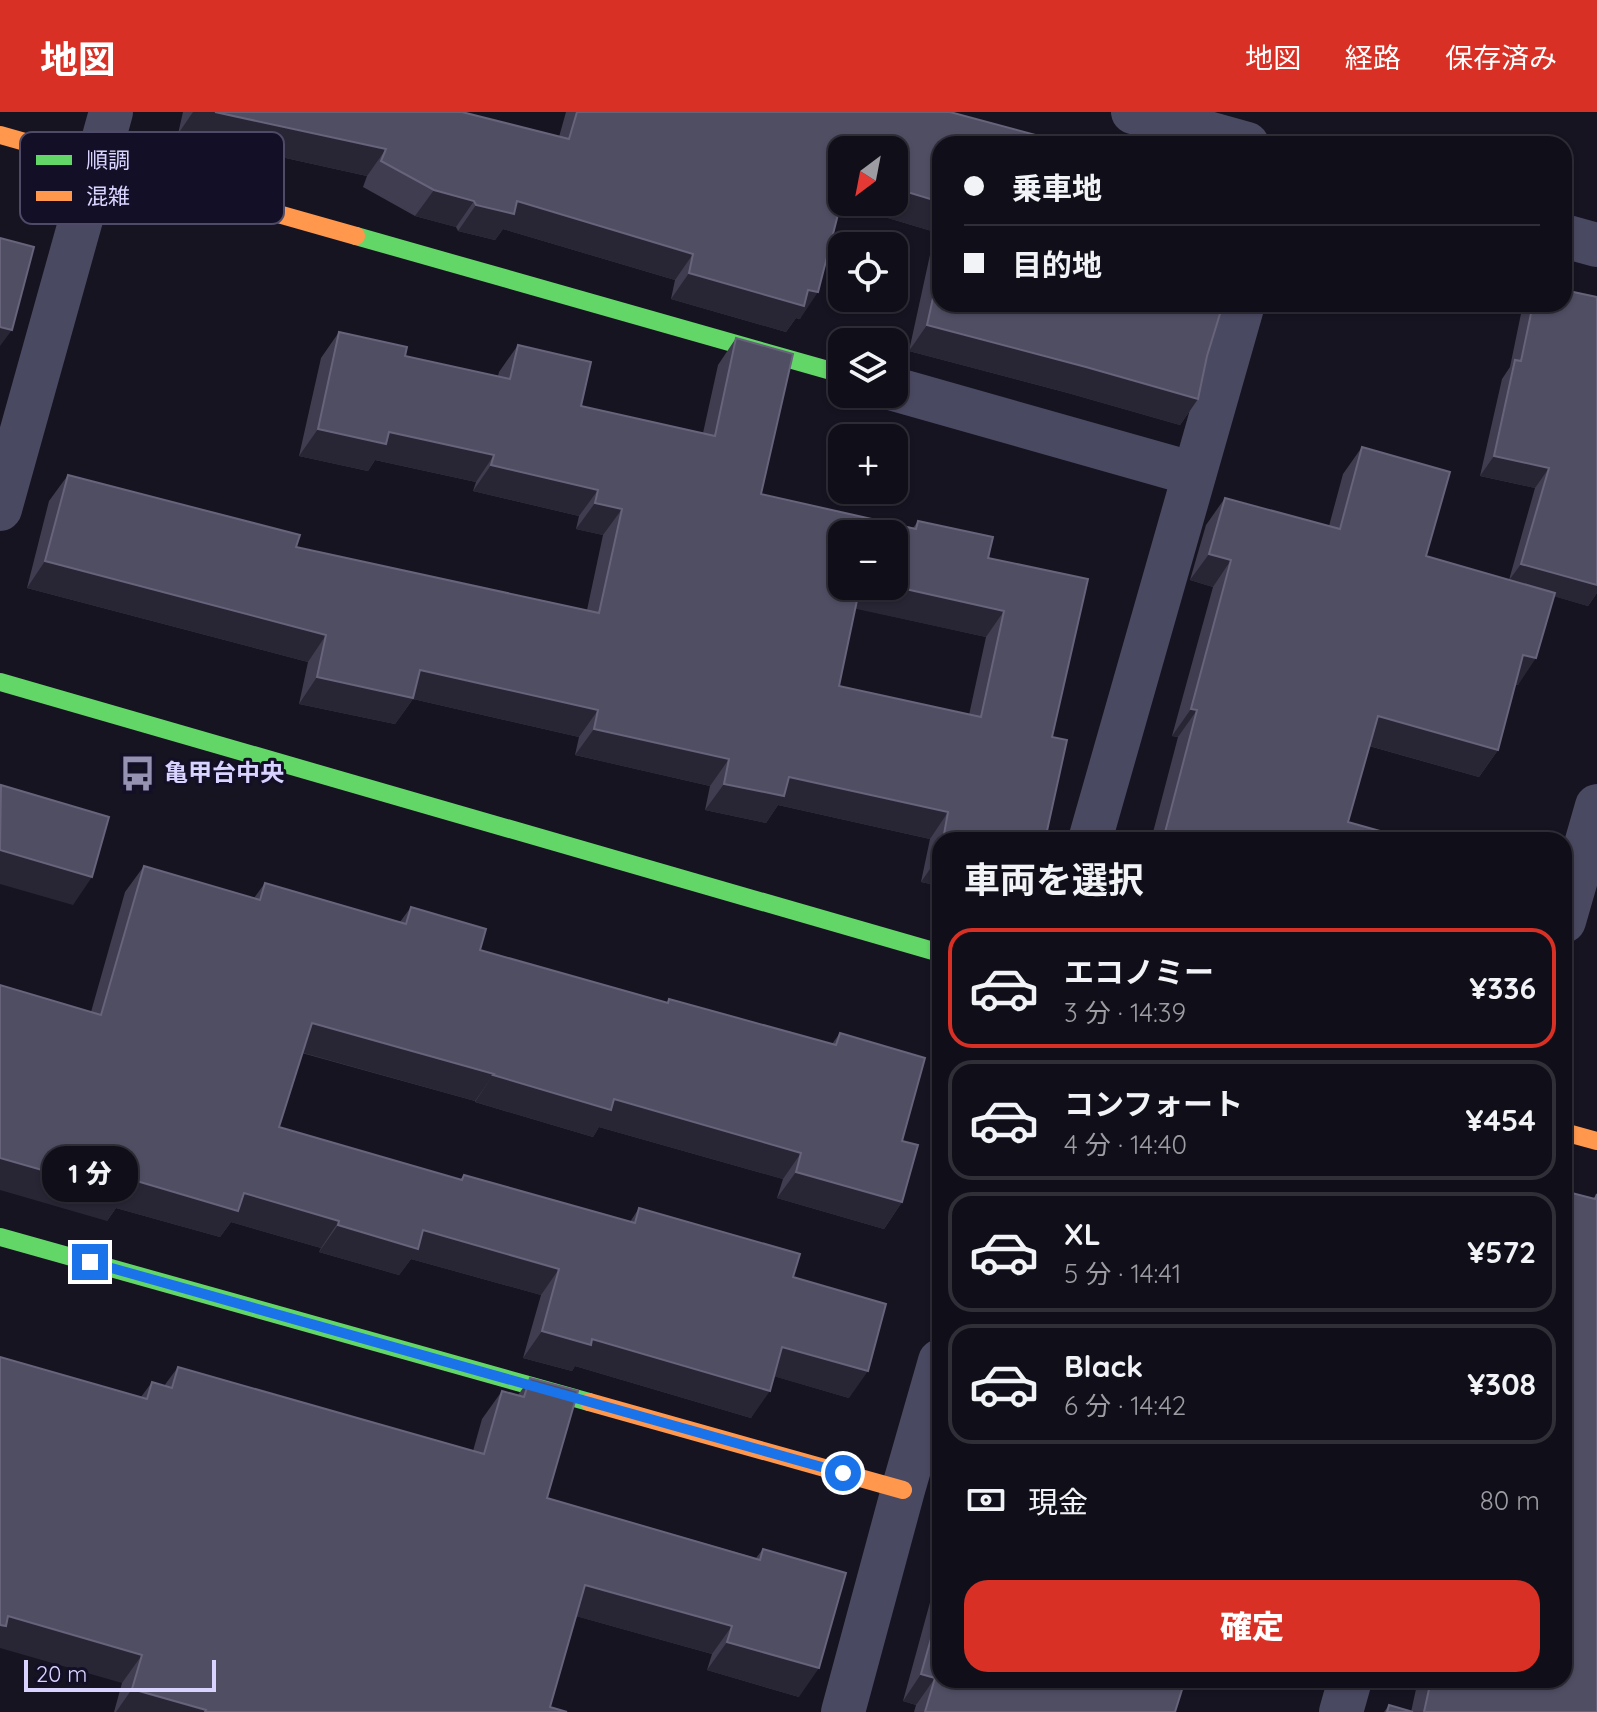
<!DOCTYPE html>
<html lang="ja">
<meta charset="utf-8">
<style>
body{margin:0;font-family:Quicksand,"Noto Sans JP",sans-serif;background:#1e1d26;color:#f1f3f6;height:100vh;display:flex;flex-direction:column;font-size:30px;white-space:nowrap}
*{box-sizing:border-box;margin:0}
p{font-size:26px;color:#9c9ca2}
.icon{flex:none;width:44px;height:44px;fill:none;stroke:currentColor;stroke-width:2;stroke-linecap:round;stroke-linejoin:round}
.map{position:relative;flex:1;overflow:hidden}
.drawer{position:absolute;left:932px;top:720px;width:640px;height:856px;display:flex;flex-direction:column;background:#100f19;border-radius:24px;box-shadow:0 2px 6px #0004,0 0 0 2px #302f38}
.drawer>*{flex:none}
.banner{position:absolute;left:932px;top:24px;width:640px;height:176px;border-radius:24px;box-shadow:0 2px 6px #0004,0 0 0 2px #302f38;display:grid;align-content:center;height:176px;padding:0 32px;background:#100f19}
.needle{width:52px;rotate:212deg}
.buttons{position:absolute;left:828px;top:24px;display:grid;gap:16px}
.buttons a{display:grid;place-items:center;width:80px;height:80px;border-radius:16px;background:#100f19;box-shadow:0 2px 6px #0004,0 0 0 2px #302f38;font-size:40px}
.scale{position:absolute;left:24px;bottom:20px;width:192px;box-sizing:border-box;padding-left:8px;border:4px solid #d9d4ff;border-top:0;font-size:22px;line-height:28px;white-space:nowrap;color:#d9d4ff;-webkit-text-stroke:6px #130f26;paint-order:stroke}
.end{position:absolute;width:36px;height:36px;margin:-18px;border:10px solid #1a73e8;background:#fff;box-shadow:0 0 0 4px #fff}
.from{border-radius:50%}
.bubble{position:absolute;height:56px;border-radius:24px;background:#100f19;box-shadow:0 2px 6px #0004,0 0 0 2px #302f38;font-size:26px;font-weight:800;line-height:56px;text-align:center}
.banner b{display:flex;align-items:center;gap:28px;height:76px;font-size:30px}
.banner b+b{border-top:2px solid #302f38}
.banner i{width:20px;height:20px;background:#f1f3f6}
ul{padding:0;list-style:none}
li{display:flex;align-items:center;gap:24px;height:120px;margin:0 16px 12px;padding:0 16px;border:4px solid #302f38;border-radius:24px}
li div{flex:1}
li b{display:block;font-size:30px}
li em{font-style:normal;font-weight:800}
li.active{border-color:#d93025}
li>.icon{width:72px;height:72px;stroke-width:1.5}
h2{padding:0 32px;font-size:36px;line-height:96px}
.pay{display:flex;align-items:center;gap:20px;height:88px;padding:0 32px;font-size:30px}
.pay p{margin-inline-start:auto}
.cta{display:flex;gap:16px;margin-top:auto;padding:16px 32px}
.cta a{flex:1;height:92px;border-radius:24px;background:#d93025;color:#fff;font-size:32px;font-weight:800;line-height:92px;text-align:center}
header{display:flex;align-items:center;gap:48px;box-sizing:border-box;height:112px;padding:0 40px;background:#d93025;color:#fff}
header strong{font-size:38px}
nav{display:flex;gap:44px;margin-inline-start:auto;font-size:28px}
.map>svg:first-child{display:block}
</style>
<header>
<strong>地図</strong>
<nav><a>地図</a><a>経路</a><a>保存済み</a></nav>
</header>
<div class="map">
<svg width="1597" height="1600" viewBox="0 0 1597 1600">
<rect width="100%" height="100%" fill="#161421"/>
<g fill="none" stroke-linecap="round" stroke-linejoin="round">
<!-- street -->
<g stroke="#4a4962" stroke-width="44">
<polyline points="1133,0 1247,32"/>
<polyline points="1564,124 1597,133"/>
<polyline points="894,277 1194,362"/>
<polyline points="0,397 111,0"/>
<polyline points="1090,728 1243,192"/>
<polyline points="1564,809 1597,694"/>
<polyline points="843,1600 903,1378 940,1249"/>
<polyline points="1341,1600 1350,1568"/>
</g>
<!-- fast -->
<g stroke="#63d668" stroke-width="18">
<polyline points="356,124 842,262"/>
<polyline points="0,570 940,841"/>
<polyline points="0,1125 589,1290"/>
</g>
<!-- slow -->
<g stroke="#ff974d" stroke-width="18">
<polyline points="0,23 356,124"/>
<polyline points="1564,1020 1597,1029"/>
<polyline points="589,1290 903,1378"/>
</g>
</g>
<!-- wall -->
<g fill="#403d50" fill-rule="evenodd">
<polygon points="183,0 462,0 559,25 566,0 950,0 940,32 940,192 1207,244 1198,287 1180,313 1068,281 909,239 935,120 841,92 800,207 796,206 786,220 671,187 675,168 503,117 495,128 458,119 456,115 415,104 363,75 367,64 178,22"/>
<polygon points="1597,185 1597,481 1588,494 1554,484 1518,573 1515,573 1498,638 1479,665 1369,634 1348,710 1412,728 1151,728 1178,625 1172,624 1213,475 1190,468 1206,413 1225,386 1329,414 1343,362 1362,335 1426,444 1509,468 1535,376 1480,364 1502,267 1510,255 1523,192 1564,192"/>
<path d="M339,220L405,244L498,264L499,260L518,233L581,294L703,321L718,253L736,226L761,382L913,416L918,409L988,446L1052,625L1045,728H940V774L921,770L930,727L778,693L766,711L705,698L710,674L575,643L579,625L413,587L395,612L299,592L308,550L27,476L49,389L68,363L296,435L587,498L603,423L576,417L579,404L473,379L476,370L375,348L368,359L299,344L321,246ZM855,496L986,525L969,603L839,574Z"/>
<polygon points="144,754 254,786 265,771 400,810 411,795 480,838 666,891 669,887 832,932 840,921 902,1029 902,1090 884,1117 777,1086 783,1067 599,1015 593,1025 475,990 475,989 302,941 279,1015 460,1068 464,1063 630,1110 639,1096 793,1165 849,1286 774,1264 751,1306 575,1254 572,1259 523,1246 541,1183 411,1147 399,1163 319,1140 321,1136 231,1110 220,1125 116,1096 107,1109 91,900 125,780"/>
<polygon points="1597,1082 1597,1600 1384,1600 1389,1593 1411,1600 1418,1568 1564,1568 1593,1087"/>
<polygon points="178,1255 473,1339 482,1307 502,1279 518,1283 530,1266 547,1386 756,1446 763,1437 799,1585 707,1558 712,1542 576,1504 550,1595 567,1600 114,1600 122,1571 141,1285 152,1270 164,1274"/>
<polygon points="940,1454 940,1568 1175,1600 914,1600 916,1593 903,1589"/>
</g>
<!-- shaded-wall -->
<g fill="#282635">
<polygon points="193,0 215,0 386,37 367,64 178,22"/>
<polygon points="842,71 842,90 894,90 894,76 940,90 940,113 935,120 830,89"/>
<polygon points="434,78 474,89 456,115 415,104"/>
<polygon points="517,89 693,142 675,168 503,117 495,128 458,119 476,93"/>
<polygon points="689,161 818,180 800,207 796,206 786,220 671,187"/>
<polygon points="927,213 1086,255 1198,287 1180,313 1068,281 909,239"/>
<polygon points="0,215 12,218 0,234"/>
<polygon points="318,317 389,320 494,343 476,370 375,348 368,359 299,344"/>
<polygon points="1494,344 1549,356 1535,376 1480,364"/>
<polygon points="491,353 598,378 579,404 473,379"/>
<polygon points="595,391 622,397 603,423 576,417"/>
<polygon points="1209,442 1231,448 1213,475 1190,468"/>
<polygon points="45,449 326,523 308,550 27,476"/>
<polygon points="1521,452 1597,473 1597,481 1588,494 1507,471"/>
<polygon points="857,474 892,474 1004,499 986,525 843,494"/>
<polygon points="1523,543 1536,546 1518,573 1505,570"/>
<polygon points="420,558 598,598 579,625 413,587 395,612 299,592 317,565"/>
<polygon points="1191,597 1197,598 1178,625 1172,624"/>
<polygon points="1378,604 1498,638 1479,665 1359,631"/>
<polygon points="594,617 729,647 710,674 575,643"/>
<polygon points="789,665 948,700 930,727 778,693 766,711 705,698 724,672"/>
<polygon points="0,738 92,765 73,793 0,772"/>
<polygon points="939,744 940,774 921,770"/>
<polygon points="312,911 494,962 475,989 293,938"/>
<polygon points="493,963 614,987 801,1041 783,1067 599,1015 593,1025 475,990"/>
<polygon points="0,1046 130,1067 244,1081 339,1109 321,1136 231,1110 220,1125 116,1096 107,1109 0,1078"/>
<polygon points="796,1060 902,1090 884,1117 777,1086"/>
<polygon points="338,1113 423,1118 559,1157 541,1183 411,1147 399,1163 319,1140"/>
<polygon points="542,1219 592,1227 770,1279 751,1306 575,1254 572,1259 523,1246"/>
<polygon points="782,1235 868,1259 849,1286 763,1261"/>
<polygon points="585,1473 732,1514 712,1542 565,1501"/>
<polygon points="8,1504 142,1543 122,1571 0,1536 0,1513"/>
<polygon points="727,1530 819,1556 799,1585 707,1558"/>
<polygon points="921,1562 935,1566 916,1593 903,1589"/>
<polygon points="132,1577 206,1598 205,1600 116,1600"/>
</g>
<!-- building -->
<g fill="#504e63" stroke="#66637b" stroke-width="2" fill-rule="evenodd">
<polygon points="215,0 462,0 569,27 577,0 950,0 1069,32 940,32 940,90 894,76 894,38 842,38 842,87 818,180 808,178 804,194 689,161 693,142 517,89 514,102 476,93 474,89 434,78 381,49 386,37"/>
<polygon points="0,126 34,135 12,218 0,215"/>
<polygon points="940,155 940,192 1223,192 1207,244 1198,287 1086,255 927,213"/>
<polygon points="1564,178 1597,185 1597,473 1521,452 1549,356 1494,344 1515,248 1521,249 1533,192 1564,192"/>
<path d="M339,220L407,235L405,244L510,267L518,233L591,250L581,294L715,324L736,226L793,242L761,382L916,417L918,409L993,425L988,446L1088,467L1052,625L1067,628L1045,728H943L948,700L789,665L784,684L724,672L729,647L594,617L598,598L420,558L413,586L317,565L326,523L45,449L68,363L300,423L296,435L599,501L622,397L595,391L598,378L491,353L494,343L389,320L386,332L318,317ZM842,422H894V474H892L1004,499L981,605L839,574L860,474H842Z"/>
<polygon points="1362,335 1450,360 1426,444 1555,481 1536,546 1523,543 1498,638 1378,604 1348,710 1412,728 1163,728 1197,598 1191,597 1231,448 1209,442 1225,386 1340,417"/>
<polygon points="1,673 109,705 92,765 0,738"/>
<polygon points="144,754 260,788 265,771 406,812 411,795 486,817 480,838 668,891 669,887 836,933 840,921 925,946 902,1029 918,1033 902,1090 796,1060 801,1041 614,987 611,998 493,963 494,962 312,911 279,1015 462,1068 464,1063 635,1111 639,1096 800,1142 793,1165 886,1192 868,1259 782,1235 770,1279 592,1227 591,1233 542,1219 559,1157 423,1118 418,1137 338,1113 339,1109 244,1081 238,1099 130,1067 126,1082 0,1046 0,873 101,903"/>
<polygon points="1564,1079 1595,1087 1597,1082 1597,1600 1424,1600 1431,1568 1564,1568"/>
<polygon points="0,1245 147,1287 152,1270 172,1276 178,1255 484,1342 502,1279 524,1285 530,1266 578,1279 547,1386 760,1448 763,1437 846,1461 819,1556 727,1530 732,1514 585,1473 550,1595 567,1600 205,1600 206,1598 132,1577 142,1543 8,1504 6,1514 0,1513"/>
<polygon points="940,1495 940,1568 1185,1568 1175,1600 925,1600 935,1566 921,1562"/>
<polygon points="1389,1593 1413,1600 1387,1600"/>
</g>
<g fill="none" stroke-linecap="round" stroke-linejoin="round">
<!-- route -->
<polyline stroke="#1a73e8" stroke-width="10" points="90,1150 843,1361"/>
</g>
<!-- icons -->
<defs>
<symbol id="bus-bare" viewBox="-9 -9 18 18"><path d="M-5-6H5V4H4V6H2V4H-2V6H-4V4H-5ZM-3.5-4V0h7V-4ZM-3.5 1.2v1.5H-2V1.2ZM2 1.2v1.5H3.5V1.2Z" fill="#9591b1" stroke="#130f26" stroke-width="2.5" paint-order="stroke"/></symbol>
</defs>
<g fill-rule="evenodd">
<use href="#bus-bare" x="112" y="636" width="51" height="51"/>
</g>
<g text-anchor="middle" stroke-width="6" stroke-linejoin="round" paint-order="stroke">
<!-- poi labels -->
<g font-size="24" font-weight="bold" fill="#d9d4ff" stroke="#130f26" text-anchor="start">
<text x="164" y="669">亀甲台中央</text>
</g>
</g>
<!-- legend -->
<rect x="20" y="20" width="264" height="92" rx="12" fill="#130f26" stroke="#4e4a67" stroke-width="2"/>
<rect x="36" y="43" width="36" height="10" fill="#63d668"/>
<rect x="36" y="79" width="36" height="10" fill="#ff974d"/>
<g font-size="22" fill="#d9d4ff">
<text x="86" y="56">順調</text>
<text x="86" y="92">混雑</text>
</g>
</svg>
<div class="buttons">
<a><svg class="needle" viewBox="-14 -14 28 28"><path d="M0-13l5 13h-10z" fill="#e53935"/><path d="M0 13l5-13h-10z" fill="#9c9ca2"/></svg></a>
<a><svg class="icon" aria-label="locate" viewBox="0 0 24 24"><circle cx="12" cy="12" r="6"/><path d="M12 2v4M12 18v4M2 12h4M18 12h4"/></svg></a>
<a><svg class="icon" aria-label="layers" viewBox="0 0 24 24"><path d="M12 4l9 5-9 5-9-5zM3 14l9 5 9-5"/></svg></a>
<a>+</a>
<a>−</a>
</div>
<div class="scale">20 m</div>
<i class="end from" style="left:843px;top:1361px"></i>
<i class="end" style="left:90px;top:1150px"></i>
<div class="bubble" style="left:42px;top:1034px;width:96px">1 分</div>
<div class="banner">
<b><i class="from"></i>乗車地</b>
<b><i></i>目的地</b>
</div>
<section class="drawer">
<h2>車両を選択</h2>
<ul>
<li class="active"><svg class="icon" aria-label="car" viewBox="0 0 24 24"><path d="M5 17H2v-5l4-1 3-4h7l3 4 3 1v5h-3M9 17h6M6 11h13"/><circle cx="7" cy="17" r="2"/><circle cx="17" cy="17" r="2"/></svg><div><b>エコノミー</b><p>3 分 · 14:39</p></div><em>¥336</em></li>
<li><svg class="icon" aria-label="car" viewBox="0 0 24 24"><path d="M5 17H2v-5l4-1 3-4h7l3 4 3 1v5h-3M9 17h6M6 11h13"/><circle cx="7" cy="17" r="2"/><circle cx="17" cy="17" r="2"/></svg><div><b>コンフォート</b><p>4 分 · 14:40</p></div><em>¥454</em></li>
<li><svg class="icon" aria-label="car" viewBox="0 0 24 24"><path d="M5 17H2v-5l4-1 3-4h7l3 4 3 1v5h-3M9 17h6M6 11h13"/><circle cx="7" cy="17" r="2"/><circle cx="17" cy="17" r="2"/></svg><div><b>XL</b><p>5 分 · 14:41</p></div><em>¥572</em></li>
<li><svg class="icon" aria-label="car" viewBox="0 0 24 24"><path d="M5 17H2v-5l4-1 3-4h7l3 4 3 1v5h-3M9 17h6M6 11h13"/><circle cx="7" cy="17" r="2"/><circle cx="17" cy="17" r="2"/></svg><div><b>Black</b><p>6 分 · 14:42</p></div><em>¥308</em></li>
</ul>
<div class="pay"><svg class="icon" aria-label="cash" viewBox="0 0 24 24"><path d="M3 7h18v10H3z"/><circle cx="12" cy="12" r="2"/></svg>現金<p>80 m</p></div>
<div class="cta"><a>確定</a></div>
</section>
</div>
